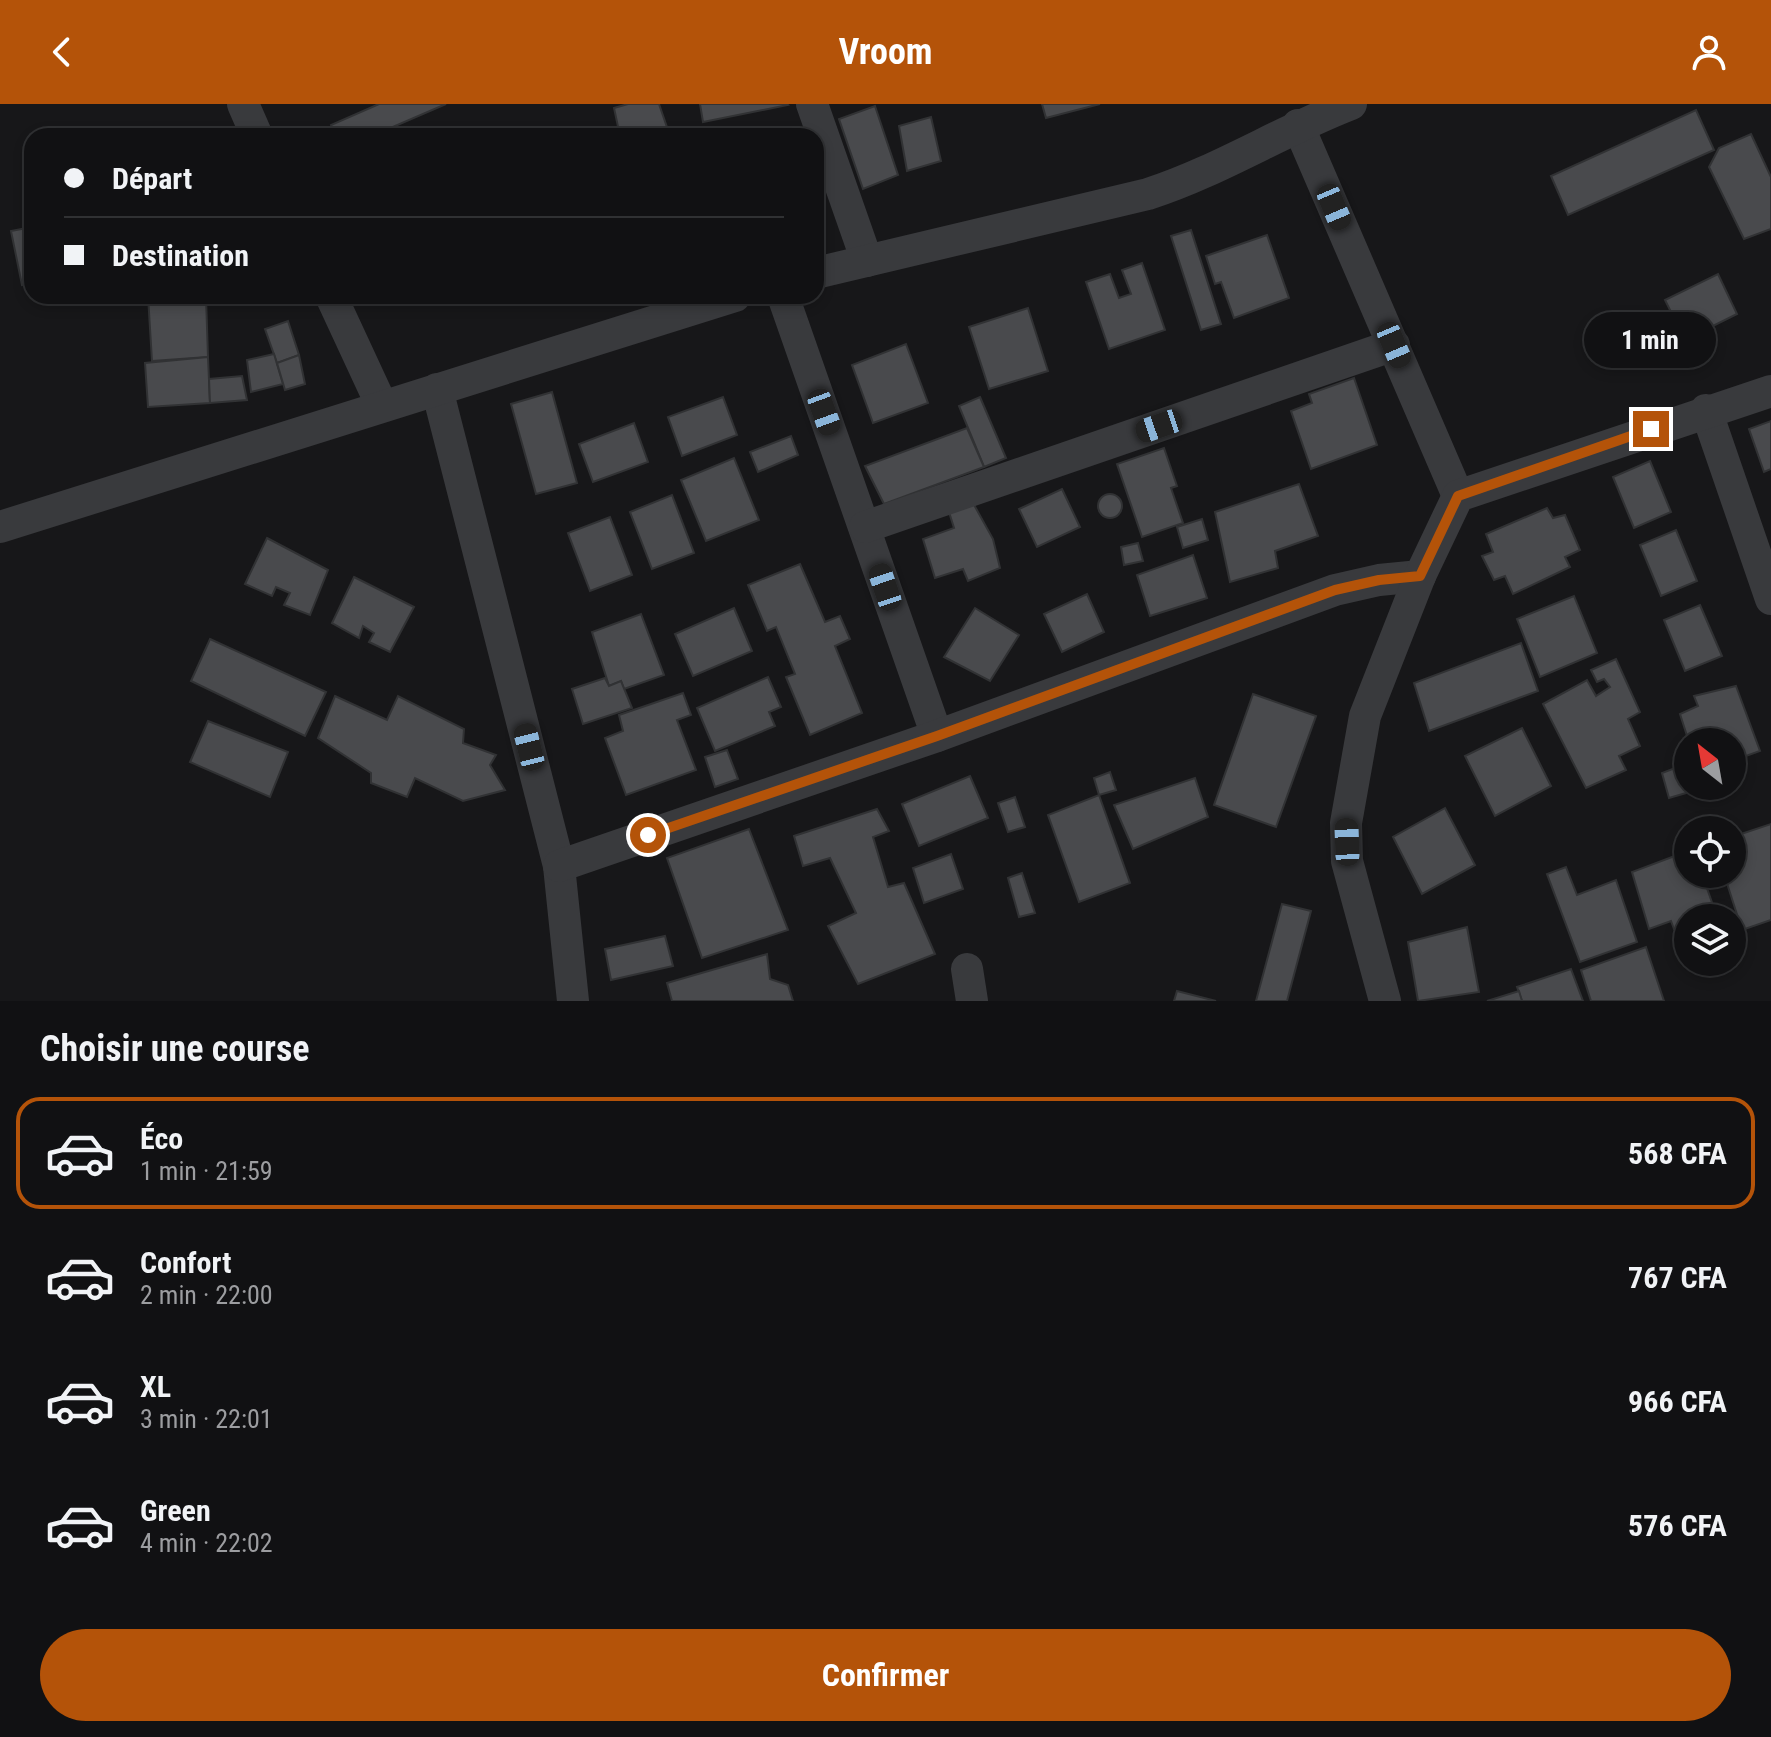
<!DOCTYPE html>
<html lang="fr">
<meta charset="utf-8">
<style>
body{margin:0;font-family:"Roboto Condensed",sans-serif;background:#1e1f21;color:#f1f3f6;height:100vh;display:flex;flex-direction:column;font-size:30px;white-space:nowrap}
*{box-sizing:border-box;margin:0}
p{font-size:26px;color:#9c9da0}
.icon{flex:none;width:44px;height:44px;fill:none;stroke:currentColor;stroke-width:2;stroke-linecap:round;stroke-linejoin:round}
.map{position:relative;height:897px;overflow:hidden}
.details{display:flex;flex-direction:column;background:#111113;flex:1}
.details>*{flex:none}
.guide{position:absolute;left:24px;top:24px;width:800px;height:176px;border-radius:24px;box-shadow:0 4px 12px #0003,0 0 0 2px #303133;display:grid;align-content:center;height:176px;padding:0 40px;background:#111113}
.needle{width:52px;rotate:329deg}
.tools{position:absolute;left:1674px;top:624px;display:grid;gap:16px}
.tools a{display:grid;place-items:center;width:72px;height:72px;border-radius:50%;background:#111113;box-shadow:0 4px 12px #0003,0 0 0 2px #303133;font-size:40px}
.end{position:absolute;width:36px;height:36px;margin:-18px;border:10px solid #b45309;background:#fff;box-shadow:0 0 0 4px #fff}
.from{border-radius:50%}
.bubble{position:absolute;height:56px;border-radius:28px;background:#111113;box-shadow:0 4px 12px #0003,0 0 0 2px #303133;font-size:26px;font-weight:700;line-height:56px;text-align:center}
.car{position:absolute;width:24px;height:48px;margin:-24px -12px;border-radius:10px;box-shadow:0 0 6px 2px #0007;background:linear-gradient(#222 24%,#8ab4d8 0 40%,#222 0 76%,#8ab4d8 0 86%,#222 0)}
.guide b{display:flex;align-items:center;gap:28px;height:76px;font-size:30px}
.guide b+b{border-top:2px solid #303133}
.guide i{width:20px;height:20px;background:#f1f3f6}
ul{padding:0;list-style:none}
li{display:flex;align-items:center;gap:24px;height:112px;margin:0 16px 12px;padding:0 24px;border:4px solid transparent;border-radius:24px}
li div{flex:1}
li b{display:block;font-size:30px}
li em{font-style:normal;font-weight:700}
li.selected{border-color:#b45309}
li>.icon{width:72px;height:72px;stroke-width:1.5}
h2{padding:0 40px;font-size:36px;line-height:96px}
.cta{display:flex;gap:16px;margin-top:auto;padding:16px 40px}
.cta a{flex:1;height:92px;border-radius:48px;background:#b45309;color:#fff;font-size:32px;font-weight:700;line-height:92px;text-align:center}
header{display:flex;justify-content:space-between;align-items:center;height:104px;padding:0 40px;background:#b45309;color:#fff;font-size:36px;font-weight:700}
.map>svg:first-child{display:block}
</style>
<header><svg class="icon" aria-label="back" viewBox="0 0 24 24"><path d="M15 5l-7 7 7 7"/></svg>Vroom<svg class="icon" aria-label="person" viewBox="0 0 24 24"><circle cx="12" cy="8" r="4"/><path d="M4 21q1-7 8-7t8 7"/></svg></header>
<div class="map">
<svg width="1771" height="897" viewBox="0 0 1771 897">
<rect width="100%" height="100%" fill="#171719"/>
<!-- building -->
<g fill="#494a4d" stroke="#313234" stroke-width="2">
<polygon points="379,0 446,0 372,32 335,32 331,21"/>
<polygon points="628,0 659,0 670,32 620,32 614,4"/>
<polygon points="700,0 787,0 788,1 703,18"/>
<polygon points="1042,0 1100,0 1046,14"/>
<polygon points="875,2 898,71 863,85 839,15"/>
<polygon points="1696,6 1714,46 1568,111 1551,72"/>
<polygon points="931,13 941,57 907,67 899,22"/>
<polygon points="1751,30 1771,73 1771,125 1744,135 1709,63 1719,44"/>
<polygon points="32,123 32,179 22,181 11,127"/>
<polygon points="1191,126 1221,220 1201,226 1171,132"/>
<polygon points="1267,131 1289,194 1234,214 1221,178 1215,180 1206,152"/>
<polygon points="1142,159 1165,226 1109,245 1086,178 1110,170 1119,194 1131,190 1122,166"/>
<polygon points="1718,170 1737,210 1685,236 1665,196"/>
<polygon points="148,192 206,193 208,253 152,257"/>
<polygon points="1028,204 1048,267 989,285 969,223"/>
<polygon points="288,217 299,251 277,259 265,225"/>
<polygon points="906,240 928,299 873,319 852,261"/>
<polygon points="274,250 283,280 251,288 247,256"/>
<polygon points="299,251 305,280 285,286 277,259"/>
<polygon points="208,253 210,299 148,303 145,259"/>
<polygon points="242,272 247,296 210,299 209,275"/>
<polygon points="1354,274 1377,341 1311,365 1291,307 1312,299 1309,290"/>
<polygon points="552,288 577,379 536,390 511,300"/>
<polygon points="723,293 737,331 682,352 668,313"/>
<polygon points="980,293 1006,354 984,363 959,302"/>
<polygon points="1771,317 1771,365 1764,368 1749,325"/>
<polygon points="634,319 648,358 593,378 579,340"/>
<polygon points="967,324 984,363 884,400 865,362"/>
<polygon points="791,332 798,351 758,368 750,348"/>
<polygon points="1164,344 1177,382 1171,384 1183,419 1142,433 1117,360"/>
<polygon points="734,354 759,416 706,437 681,376"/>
<polygon points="1650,357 1671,408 1634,424 1613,373"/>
<polygon points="1299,380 1318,432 1275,447 1278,464 1230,478 1215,408"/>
<polygon points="1062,385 1080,423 1037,443 1019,405"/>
<circle cx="1110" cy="402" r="12"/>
<polygon points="672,391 694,449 652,465 630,408"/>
<polygon points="973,399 993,435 1000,464 968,477 963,465 935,474 923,435 954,424 949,408"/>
<polygon points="1547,404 1553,414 1565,411 1580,446 1565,453 1570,463 1513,490 1505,472 1494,476 1482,452 1493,448 1486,430"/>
<polygon points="610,413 632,471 590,487 568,429"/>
<polygon points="1202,415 1208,436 1183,444 1177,423"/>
<polygon points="1676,426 1697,477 1661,492 1640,441"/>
<polygon points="267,434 328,466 310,511 284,501 290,489 276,483 272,492 245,480"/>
<polygon points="1138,439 1143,457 1124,461 1121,443"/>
<polygon points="1193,451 1207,494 1150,512 1137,471"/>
<polygon points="800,460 825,518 840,512 850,535 835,542 862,609 810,631 786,573 795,570 776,523 767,527 748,481"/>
<polygon points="354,473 414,503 390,548 369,538 374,529 363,522 359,534 332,519"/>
<polygon points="1087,490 1104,528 1062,548 1044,510"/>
<polygon points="1574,492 1597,549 1540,573 1517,515"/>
<polygon points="1700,501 1722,552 1685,567 1664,516"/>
<polygon points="734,504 752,547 693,572 675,530"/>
<polygon points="975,504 1019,531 990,577 944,553"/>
<polygon points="641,510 664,571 624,585 621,577 609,582 592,528"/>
<polygon points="210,535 326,588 305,632 191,577"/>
<polygon points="1521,539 1538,587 1429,627 1414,579"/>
<polygon points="1616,555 1640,608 1628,615 1640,642 1619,652 1626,666 1586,684 1543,600 1587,576 1596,592 1610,583 1604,575 1597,578 1591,566"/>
<polygon points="768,573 781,603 769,608 775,622 715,647 697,604"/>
<polygon points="605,574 609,582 621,577 632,604 583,620 572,585"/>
<polygon points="1736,582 1760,647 1732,657 1732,638 1689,638 1680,610 1698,602 1694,592"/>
<polygon points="683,589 691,611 677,616 696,666 626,691 605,634 623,627 619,611"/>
<polygon points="1253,590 1316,612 1276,723 1214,701"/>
<polygon points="335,592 387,616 398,592 464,625 463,639 496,651 490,661 505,686 463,697 415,674 407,693 371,679 371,669 318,634"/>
<polygon points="208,617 288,648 270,693 190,658"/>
<polygon points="1522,624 1551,682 1495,712 1465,652"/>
<polygon points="727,646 738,675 715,683 705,653"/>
<polygon points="1688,659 1688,682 1700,685 1669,694 1662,669"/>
<polygon points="1110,668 1116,686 1099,691 1094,674"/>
<polygon points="970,672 988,714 919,742 902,700"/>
<polygon points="1195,674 1208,713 1133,745 1114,701"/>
<polygon points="1099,691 1130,779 1079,798 1048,711"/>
<polygon points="1015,693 1025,723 1008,728 998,699"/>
<polygon points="1445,704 1475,761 1422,790 1393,733"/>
<polygon points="877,705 889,727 873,733 888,783 904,779 935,850 858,880 828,822 856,809 830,754 803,762 794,732"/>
<polygon points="1771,720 1771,816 1742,826 1724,770 1732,770 1732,733"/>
<polygon points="749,725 788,826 702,854 667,754"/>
<polygon points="1688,747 1688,770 1702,770 1716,810 1688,814 1688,820 1674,825 1671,817 1649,825 1632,768"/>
<polygon points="951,750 963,785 924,799 913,764"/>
<polygon points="1566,763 1577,791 1616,776 1637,838 1580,858 1547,770"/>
<polygon points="1022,769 1035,809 1019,813 1008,774"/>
<polygon points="1282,800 1311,807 1287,897 1256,897"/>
<polygon points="1467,823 1479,888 1418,897 1408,838"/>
<polygon points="665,832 673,862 611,876 605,845"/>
<polygon points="1646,843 1664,897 1591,897 1581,866"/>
<polygon points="767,850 770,875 788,881 793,897 672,897 667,879"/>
<polygon points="1571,865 1583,897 1522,897 1517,883"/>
<polygon points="1177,887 1216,897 1174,897"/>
<polygon points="1519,887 1522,897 1487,897"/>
</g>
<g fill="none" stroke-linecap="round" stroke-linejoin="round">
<!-- minor -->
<g stroke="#393a3d" stroke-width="32">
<polyline points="243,0 257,32"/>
<polyline points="812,0 867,157"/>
<polyline points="1298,21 1458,392"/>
<path d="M816,169L1148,90C1219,67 1281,27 1351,0"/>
<polyline points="331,192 382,302"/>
<polyline points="783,192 937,632"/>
<polyline points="437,285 559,762 573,897"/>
<polyline points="1706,306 1771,495"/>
<polyline points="0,423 735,192"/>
<polyline points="865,423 1394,241"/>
<polyline points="559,762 937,632 1335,486 1379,476 1420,472"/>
<polyline points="967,865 972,897"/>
<polyline points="1385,897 1347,757 1346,719 1365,612 1420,472 1458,392 1771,287"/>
</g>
</g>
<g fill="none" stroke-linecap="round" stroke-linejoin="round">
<!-- route -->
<polyline stroke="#b45309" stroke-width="10" points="648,731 937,632 1335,486 1379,476 1420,472 1458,392 1651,325"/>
</g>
</svg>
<div class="tools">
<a><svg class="needle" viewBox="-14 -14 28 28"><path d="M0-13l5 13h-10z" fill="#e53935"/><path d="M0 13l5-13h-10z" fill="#9c9da0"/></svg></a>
<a><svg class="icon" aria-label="locate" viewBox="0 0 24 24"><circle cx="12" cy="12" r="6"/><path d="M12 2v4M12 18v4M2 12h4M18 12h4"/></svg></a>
<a><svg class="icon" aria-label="layers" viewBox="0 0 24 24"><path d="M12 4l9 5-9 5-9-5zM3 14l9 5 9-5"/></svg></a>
</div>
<i class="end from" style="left:648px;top:731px"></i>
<i class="end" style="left:1651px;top:325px"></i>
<div class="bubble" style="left:1584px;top:208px;width:132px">1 min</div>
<i class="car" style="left:1334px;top:103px;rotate:157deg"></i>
<i class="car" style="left:1394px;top:241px;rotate:157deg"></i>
<i class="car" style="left:824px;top:308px;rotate:160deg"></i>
<i class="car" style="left:1159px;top:322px;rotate:251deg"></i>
<i class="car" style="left:885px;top:483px;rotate:341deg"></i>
<i class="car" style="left:529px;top:643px;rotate:346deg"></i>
<i class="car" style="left:1347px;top:738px;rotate:358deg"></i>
<div class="guide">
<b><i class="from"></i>Départ</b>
<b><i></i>Destination</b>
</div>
</div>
<section class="details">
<h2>Choisir une course</h2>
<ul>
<li class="selected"><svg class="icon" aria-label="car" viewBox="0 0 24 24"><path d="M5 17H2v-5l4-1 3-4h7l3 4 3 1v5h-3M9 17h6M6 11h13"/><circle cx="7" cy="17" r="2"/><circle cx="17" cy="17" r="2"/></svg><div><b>Éco</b><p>1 min · 21:59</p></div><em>568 CFA</em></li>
<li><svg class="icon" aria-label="car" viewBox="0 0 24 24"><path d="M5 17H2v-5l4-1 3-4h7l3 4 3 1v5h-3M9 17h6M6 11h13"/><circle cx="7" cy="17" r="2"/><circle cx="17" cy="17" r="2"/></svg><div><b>Confort</b><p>2 min · 22:00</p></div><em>767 CFA</em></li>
<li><svg class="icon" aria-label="car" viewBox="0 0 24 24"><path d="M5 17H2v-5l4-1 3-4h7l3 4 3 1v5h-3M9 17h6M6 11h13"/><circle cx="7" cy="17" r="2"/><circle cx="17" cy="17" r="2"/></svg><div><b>XL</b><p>3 min · 22:01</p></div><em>966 CFA</em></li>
<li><svg class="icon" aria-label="car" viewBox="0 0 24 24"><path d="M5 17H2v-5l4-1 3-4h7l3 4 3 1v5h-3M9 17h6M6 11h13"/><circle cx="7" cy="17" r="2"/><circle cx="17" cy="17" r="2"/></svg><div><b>Green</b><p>4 min · 22:02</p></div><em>576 CFA</em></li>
</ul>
<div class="cta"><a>Confirmer</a></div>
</section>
